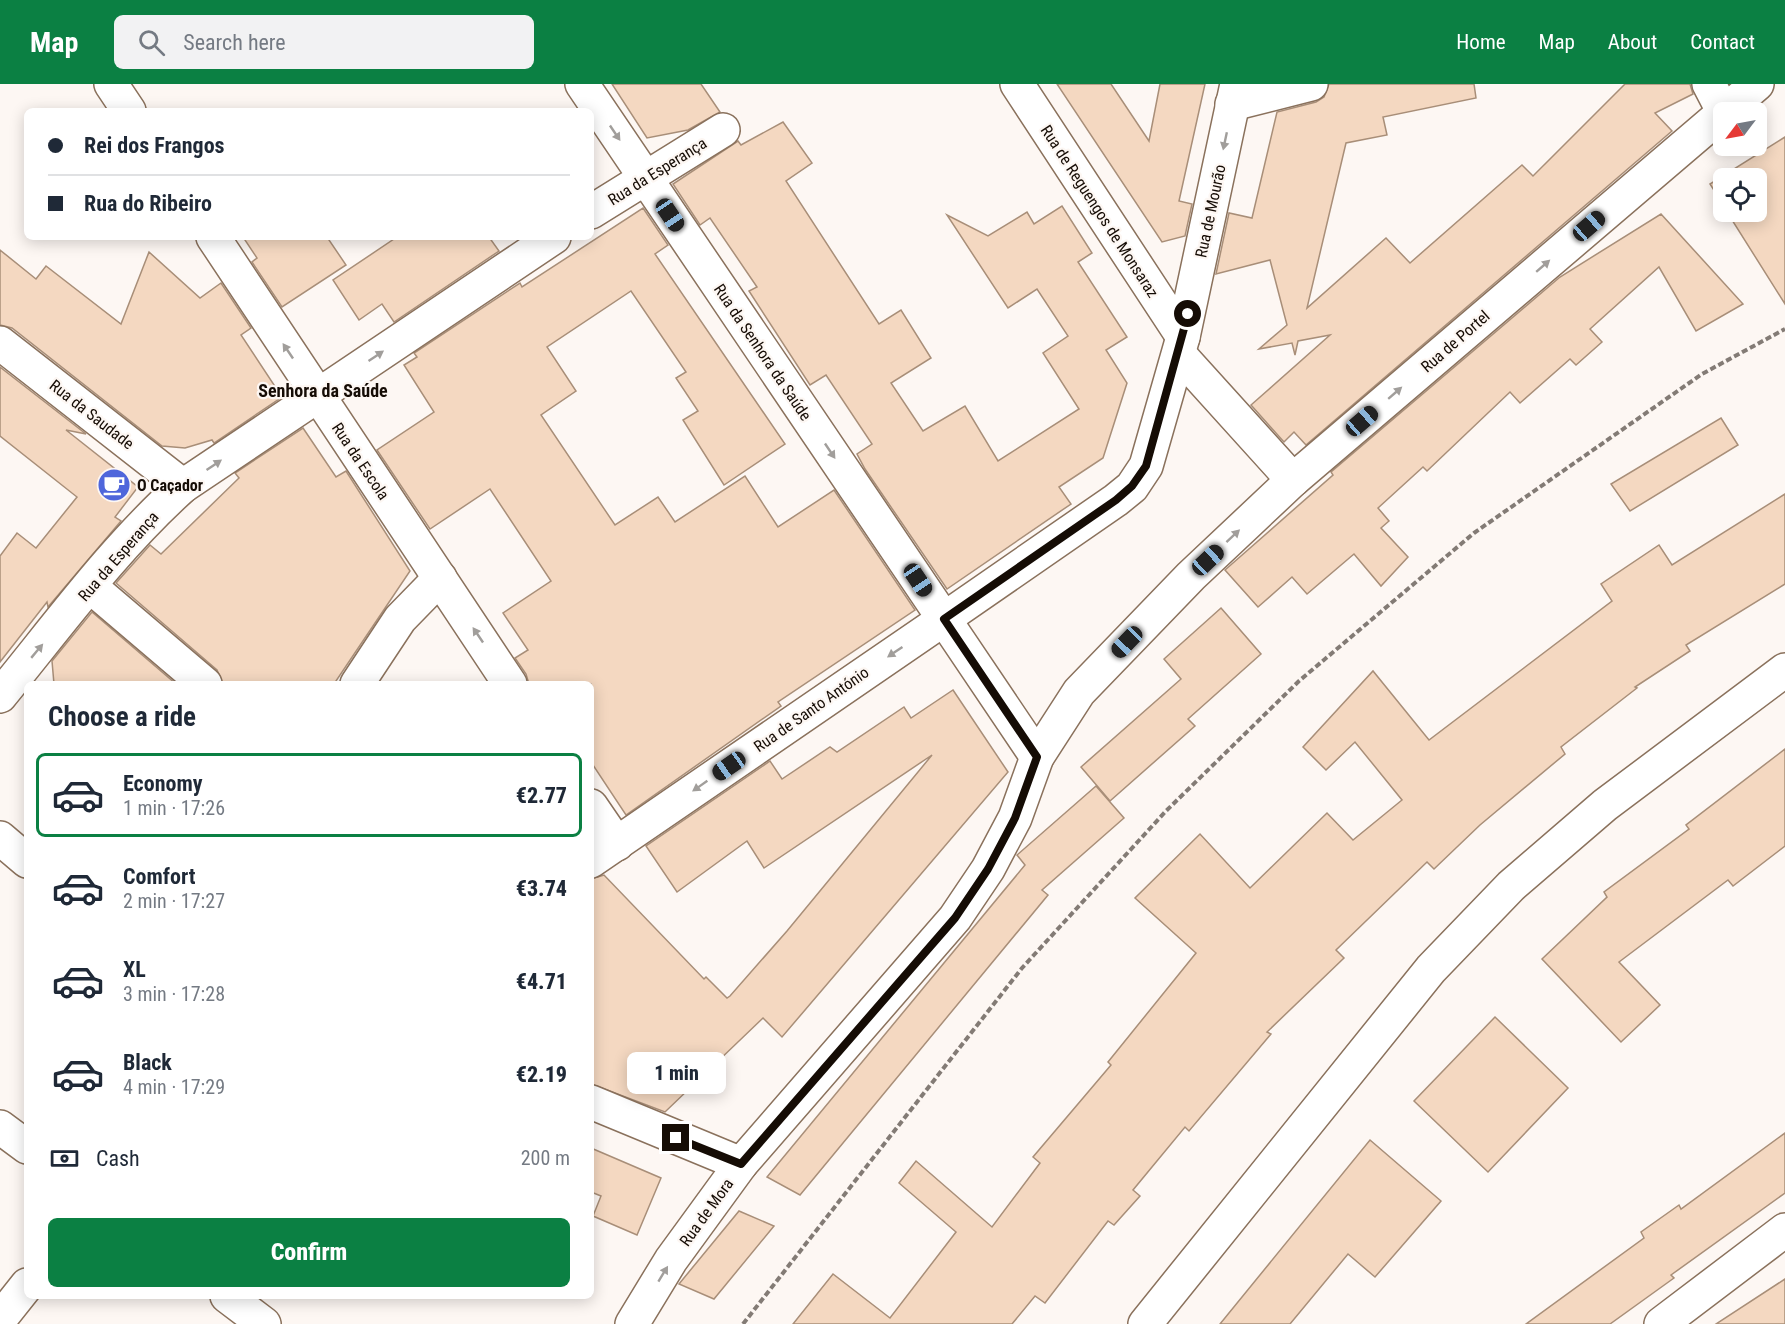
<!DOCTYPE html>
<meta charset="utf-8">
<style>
body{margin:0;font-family:"Roboto Condensed",sans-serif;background:#f2f2f3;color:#1f2937;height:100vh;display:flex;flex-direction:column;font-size:22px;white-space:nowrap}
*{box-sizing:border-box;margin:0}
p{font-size:20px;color:#747a83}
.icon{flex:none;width:33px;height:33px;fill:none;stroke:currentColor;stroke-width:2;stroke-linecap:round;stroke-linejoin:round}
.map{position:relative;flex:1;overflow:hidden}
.details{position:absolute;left:24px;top:597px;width:570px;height:618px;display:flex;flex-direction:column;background:#fff;border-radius:9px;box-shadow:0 3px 15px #0003}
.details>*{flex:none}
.banner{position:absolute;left:24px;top:24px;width:570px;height:132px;border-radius:9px;box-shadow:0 3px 15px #0003;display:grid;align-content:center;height:132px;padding:0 24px;background:#fff}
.needle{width:39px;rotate:238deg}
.tools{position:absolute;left:1713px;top:18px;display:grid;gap:12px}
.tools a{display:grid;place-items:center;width:54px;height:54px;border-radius:9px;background:#fff;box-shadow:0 3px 15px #0003;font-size:30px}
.end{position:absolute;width:27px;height:27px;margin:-14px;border:8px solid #150c05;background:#fff;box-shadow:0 0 0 3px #fff}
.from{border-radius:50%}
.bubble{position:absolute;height:42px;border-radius:9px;background:#fff;box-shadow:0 3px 15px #0003;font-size:20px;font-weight:800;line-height:42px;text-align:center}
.car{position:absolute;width:18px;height:36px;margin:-18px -9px;border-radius:8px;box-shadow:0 0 4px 2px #0007;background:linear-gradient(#222 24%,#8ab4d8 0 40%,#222 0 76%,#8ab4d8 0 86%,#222 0)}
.banner b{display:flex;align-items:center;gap:21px;height:57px;font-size:22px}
.banner b+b{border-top:2px solid #e0e1e3}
.banner i{width:15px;height:15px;background:#1f2937}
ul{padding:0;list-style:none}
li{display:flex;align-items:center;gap:18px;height:84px;margin:0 12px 9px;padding:0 12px;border:3px solid transparent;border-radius:9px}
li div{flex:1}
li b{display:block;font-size:22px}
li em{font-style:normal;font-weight:800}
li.selected{border-color:#0b8043}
li>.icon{width:54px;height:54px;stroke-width:1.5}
h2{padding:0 24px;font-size:27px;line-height:72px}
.pay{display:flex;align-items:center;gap:15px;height:66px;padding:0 24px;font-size:22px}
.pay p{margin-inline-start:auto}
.button{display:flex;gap:12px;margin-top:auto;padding:12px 24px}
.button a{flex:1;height:69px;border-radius:9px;background:#0b8043;color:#fff;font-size:24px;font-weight:800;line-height:69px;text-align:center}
header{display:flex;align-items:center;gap:36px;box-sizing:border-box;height:84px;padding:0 30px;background:#0b8043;color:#fff}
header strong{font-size:28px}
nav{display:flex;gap:33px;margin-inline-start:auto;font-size:21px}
.search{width:420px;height:54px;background:#f2f2f3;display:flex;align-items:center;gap:15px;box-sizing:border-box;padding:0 21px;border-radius:9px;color:#747a83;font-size:22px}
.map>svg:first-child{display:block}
</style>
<header>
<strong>Map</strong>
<div class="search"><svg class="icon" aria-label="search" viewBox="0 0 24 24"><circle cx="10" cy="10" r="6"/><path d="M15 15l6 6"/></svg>Search here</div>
<nav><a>Home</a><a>Map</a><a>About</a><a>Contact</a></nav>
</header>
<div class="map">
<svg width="1785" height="1240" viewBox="0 0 1785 1240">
<rect width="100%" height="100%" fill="#fdf7f3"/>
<!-- building -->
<g fill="#f4d8c1" stroke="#a88e78" stroke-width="1.5">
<polygon points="612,0 701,0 720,28 688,46 647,54"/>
<polygon points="1057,0 1111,0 1149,57 1160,0 1205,0 1179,117 1192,120 1185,152 1162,158"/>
<polygon points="1329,0 1474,0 1476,14 1383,33 1387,51 1346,59 1307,224 1386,154 1410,179 1522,81 1533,92 1625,0 1690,0 1693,10 1655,29 1672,47 1306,361 1294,348 1284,358 1251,321 1330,251 1298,257 1295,271 1292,259 1259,265 1287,241 1270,176 1216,190 1229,129 1252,134 1277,28 1316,18 1324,13"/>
<polygon points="783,38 812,79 786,97 879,240 901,226 931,274 891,299 923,347 965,322 998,377 1079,325 1043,269 1068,252 1037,205 1008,224 947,131 988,152 1027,128 1034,140 1062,122 1092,169 1078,178 1127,253 1106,266 1127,299 1103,374 1059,403 1071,420 947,505 865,385 857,370 872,360 826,291 810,301 749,207 757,203 710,134 700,141 673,100 738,57 741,61"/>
<polygon points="1785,53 1785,220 1727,128 1756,128 1756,94 1724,94 1724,122 1710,100"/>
<polygon points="643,124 668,161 655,170 785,360 724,401 683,336 698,327 676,294 686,288 631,207 547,263 576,307 541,331 615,441 658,413 675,438 745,392 778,443 834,406 915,526 778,618 781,622 626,731 591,678 591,600 529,600 526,590 515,574 528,566 503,529 551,497 490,405 430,445 377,366 434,328 404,281 417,273 414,269 520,199 522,203"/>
<polygon points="1661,130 1743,220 1696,247 1659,183 1590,245 1602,258 1576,281 1570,275 1520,319 1510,308 1427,387 1423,383 1378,424 1389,437 1381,444 1408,473 1381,502 1354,470 1307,510 1292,493 1258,523 1225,486 1333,391 1331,388 1560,193"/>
<polygon points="243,153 327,153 346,181 282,223 252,178 257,174"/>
<polygon points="397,153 489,153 499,167 394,238 382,220 359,236 333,196"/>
<polygon points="0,166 36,195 46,182 121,240 149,168 200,214 221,199 251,244 241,251 282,313 214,359 212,356 185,364 162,362 12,244 0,241"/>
<polygon points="0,283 86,350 66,346 138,403 115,433 121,437 48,523 47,518 0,578 0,472 17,449 36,464 77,413 0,352"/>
<polygon points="1721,334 1738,361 1630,427 1611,400"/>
<polygon points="303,344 336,393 346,387 410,487 334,600 223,600 217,586 116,499 150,461 161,470 239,394 235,389"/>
<polygon points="1785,410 1785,500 1686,561 1690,567 1635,603 1637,604 1561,663 1565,670 1480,741 1434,785 1427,778 1336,866 1344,874 1267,948 1271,950 1189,1047 1185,1043 1133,1106 1140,1112 1114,1141 1108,1137 1045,1219 1035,1212 1012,1240 793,1240 833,1190 890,1234 956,1148 899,1099 916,1077 992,1143 1040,1079 1033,1073 1111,981 1108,978 1196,869 1135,814 1200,750 1250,804 1327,729 1353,756 1402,716 1355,658 1326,686 1303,663 1373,587 1429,656 1612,517 1601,500 1659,461 1672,481"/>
<polygon points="1221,524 1261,570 1188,635 1195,642 1110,717 1081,683 1181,595 1164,575"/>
<polygon points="92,528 176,600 54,600 52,577"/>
<polygon points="953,606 1008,688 782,953 763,934 665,1028 591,1000 591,795 604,791 704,895 706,893 727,914 730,912 787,847 932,671 764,784 747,757 677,808 646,762 770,677 782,695 830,663 837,668 904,623 911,634"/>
<polygon points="1785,665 1785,762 1733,802 1728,796 1619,878 1660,921 1621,958 1542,875 1607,813 1604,808 1689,745 1686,741"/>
<polygon points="1096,702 1124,734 1042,806 1048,811 800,1111 767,1093 1025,781 1017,771"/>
<polygon points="1495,933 1568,1004 1488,1088 1414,1017"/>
<polygon points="1785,1049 1785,1109 1671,1191 1674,1194 1610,1240 1526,1240 1644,1154 1641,1148 1679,1121 1681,1125"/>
<polygon points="1370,1056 1441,1117 1375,1193 1348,1170 1290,1240 1220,1240"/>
<polygon points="591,1064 661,1094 637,1151 593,1132 601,1112 591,1108"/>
<polygon points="739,1127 774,1142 714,1215 679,1200"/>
<polygon points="1785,1195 1785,1240 1716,1240"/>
</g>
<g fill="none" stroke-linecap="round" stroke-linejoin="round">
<defs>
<g id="minor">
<polyline points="111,0 129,27"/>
<polyline points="582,0 944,535 591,777"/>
<polyline points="1017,0 1183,253"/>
<polyline points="1709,0 1723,27"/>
<polyline points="1232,20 1311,0"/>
<polyline points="591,128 723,46"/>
<polyline points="213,153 510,600"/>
<polyline points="0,259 183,402"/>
<polyline points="1179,270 1293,396"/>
<polyline points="91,503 205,600"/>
<polyline points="357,600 400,535 440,494"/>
<path d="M0,612C59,540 114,464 183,402L554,153"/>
<polyline points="1037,673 944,535 1116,416 1132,403 1146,382 1183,253 1237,0"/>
<polyline points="591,722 617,760"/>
<polyline points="0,754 27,777"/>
<polyline points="591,1018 741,1080"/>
<polyline points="0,1043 27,1063"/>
<polyline points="227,1212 264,1240"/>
<polyline points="0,1235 27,1201"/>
<polyline points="632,1240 671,1176 741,1080 955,834 988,785 1015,734 1037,673 1079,608 1191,492 1293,396 1757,0"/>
<polyline points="1145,1240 1431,885 1511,802 1605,721 1785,586"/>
<polyline points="1661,1240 1785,1146"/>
</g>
</defs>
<!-- minor casing -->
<use href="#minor" stroke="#8a715c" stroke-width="36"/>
<!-- path -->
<polyline stroke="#837b75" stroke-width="4" stroke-dasharray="6 3" stroke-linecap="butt" points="743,1240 1022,884 1166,727 1299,597 1474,449 1702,290 1785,245"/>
<!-- minor -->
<use href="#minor" stroke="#fff" stroke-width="33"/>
</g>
<!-- one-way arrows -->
<defs><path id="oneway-solid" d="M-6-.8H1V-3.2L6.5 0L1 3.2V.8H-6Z" transform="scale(1.5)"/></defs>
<g fill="#a19e9b">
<use href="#oneway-solid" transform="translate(615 49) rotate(56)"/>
<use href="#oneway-solid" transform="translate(1225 57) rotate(102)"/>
<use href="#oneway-solid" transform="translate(1543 182) rotate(-41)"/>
<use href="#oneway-solid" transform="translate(288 267) rotate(-124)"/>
<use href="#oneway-solid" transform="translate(376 272) rotate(-34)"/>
<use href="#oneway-solid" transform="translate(1395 309) rotate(-41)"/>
<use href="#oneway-solid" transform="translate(830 367) rotate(56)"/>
<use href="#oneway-solid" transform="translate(214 381) rotate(-34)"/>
<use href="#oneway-solid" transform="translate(1233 452) rotate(-43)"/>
<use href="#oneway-solid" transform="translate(478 551) rotate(-124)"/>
<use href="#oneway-solid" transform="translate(37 567) rotate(-50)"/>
<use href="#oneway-solid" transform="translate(895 568) rotate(146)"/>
<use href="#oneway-solid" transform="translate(700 702) rotate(145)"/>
<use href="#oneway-solid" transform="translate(663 1190) rotate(-59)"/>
</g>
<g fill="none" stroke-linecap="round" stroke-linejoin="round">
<!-- route -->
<polyline stroke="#150c05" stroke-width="8" points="676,1054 741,1080 955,834 988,785 1015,734 1037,673 944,535 1116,416 1132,402 1146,382 1188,230"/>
</g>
<!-- icons -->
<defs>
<symbol id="cafe-disc" viewBox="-11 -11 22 22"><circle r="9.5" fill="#4f66db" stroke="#fdf7f3"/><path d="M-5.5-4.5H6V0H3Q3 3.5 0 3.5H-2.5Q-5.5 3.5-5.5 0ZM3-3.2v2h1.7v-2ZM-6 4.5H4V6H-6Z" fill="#fff"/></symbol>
</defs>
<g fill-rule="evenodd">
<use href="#cafe-disc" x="95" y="382" width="38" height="38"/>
</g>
<g text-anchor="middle" stroke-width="4.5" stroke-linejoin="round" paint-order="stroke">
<!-- street labels -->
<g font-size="16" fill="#150c05" stroke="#fdf7f3">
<text transform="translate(657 87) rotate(-32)" y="6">Rua da Esperança</text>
<text transform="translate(1100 127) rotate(57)" y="6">Rua de Reguengos de Monsaraz</text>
<text transform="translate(1210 127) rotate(-78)" y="6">Rua de Mourão</text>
<text transform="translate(1455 257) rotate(-41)" y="6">Rua de Portel</text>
<text transform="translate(763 268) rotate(56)" y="6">Rua da Senhora da Saúde</text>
<text transform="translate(92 330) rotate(38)" y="6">Rua da Saudade</text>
<text transform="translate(361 377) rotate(56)" y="6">Rua da Escola</text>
<text transform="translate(118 472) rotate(-49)" y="6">Rua da Esperança</text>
<text transform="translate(811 625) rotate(-35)" y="6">Rua de Santo António</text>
<text transform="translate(706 1128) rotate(-54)" y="6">Rua de Mora</text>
</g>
<!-- poi labels -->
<g font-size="16" font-weight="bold" fill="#150c05" stroke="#fdf7f3" text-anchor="start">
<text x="137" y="407">O Caçador</text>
</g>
<!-- neighbourhood labels -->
<g font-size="18" font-weight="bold" fill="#150c05" stroke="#fdf7f3">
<text x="323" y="313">Senhora da Saúde</text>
</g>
</g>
</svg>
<div class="tools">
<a><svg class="needle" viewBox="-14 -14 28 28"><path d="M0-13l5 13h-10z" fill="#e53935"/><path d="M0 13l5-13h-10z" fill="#747a83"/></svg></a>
<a><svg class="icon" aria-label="locate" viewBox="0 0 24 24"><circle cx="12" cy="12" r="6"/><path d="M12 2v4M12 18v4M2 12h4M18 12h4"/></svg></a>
</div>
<i class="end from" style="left:1188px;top:230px"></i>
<i class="end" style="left:676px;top:1054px"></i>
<div class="bubble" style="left:627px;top:968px;width:99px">1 min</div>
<i class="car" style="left:670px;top:131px;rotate:146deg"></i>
<i class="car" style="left:1589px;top:142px;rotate:49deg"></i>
<i class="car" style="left:1362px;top:337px;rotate:49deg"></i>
<i class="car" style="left:1208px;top:476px;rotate:47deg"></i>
<i class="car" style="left:918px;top:496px;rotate:146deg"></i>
<i class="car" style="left:1127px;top:558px;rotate:224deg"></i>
<i class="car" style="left:729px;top:682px;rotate:235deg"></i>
<div class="banner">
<b><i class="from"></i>Rei dos Frangos</b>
<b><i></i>Rua do Ribeiro</b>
</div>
<section class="details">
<h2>Choose a ride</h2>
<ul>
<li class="selected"><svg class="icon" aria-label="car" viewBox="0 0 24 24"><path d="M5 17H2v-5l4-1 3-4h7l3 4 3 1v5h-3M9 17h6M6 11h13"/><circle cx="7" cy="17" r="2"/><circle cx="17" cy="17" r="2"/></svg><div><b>Economy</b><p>1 min · 17:26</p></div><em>€2.77</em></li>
<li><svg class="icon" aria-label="car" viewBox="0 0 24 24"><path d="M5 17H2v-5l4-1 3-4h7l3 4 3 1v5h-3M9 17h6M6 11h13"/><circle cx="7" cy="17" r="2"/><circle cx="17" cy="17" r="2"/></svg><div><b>Comfort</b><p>2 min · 17:27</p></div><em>€3.74</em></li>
<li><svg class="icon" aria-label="car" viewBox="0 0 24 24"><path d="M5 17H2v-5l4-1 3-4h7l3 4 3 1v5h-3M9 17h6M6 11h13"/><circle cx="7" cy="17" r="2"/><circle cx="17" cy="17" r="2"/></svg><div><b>XL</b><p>3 min · 17:28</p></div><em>€4.71</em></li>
<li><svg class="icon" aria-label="car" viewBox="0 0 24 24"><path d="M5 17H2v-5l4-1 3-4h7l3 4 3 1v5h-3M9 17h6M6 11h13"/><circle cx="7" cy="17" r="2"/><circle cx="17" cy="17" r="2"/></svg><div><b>Black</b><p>4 min · 17:29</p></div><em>€2.19</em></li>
</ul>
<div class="pay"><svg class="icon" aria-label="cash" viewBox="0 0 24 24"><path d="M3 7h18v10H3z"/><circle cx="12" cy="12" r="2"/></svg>Cash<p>200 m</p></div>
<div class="button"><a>Confirm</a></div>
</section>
</div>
